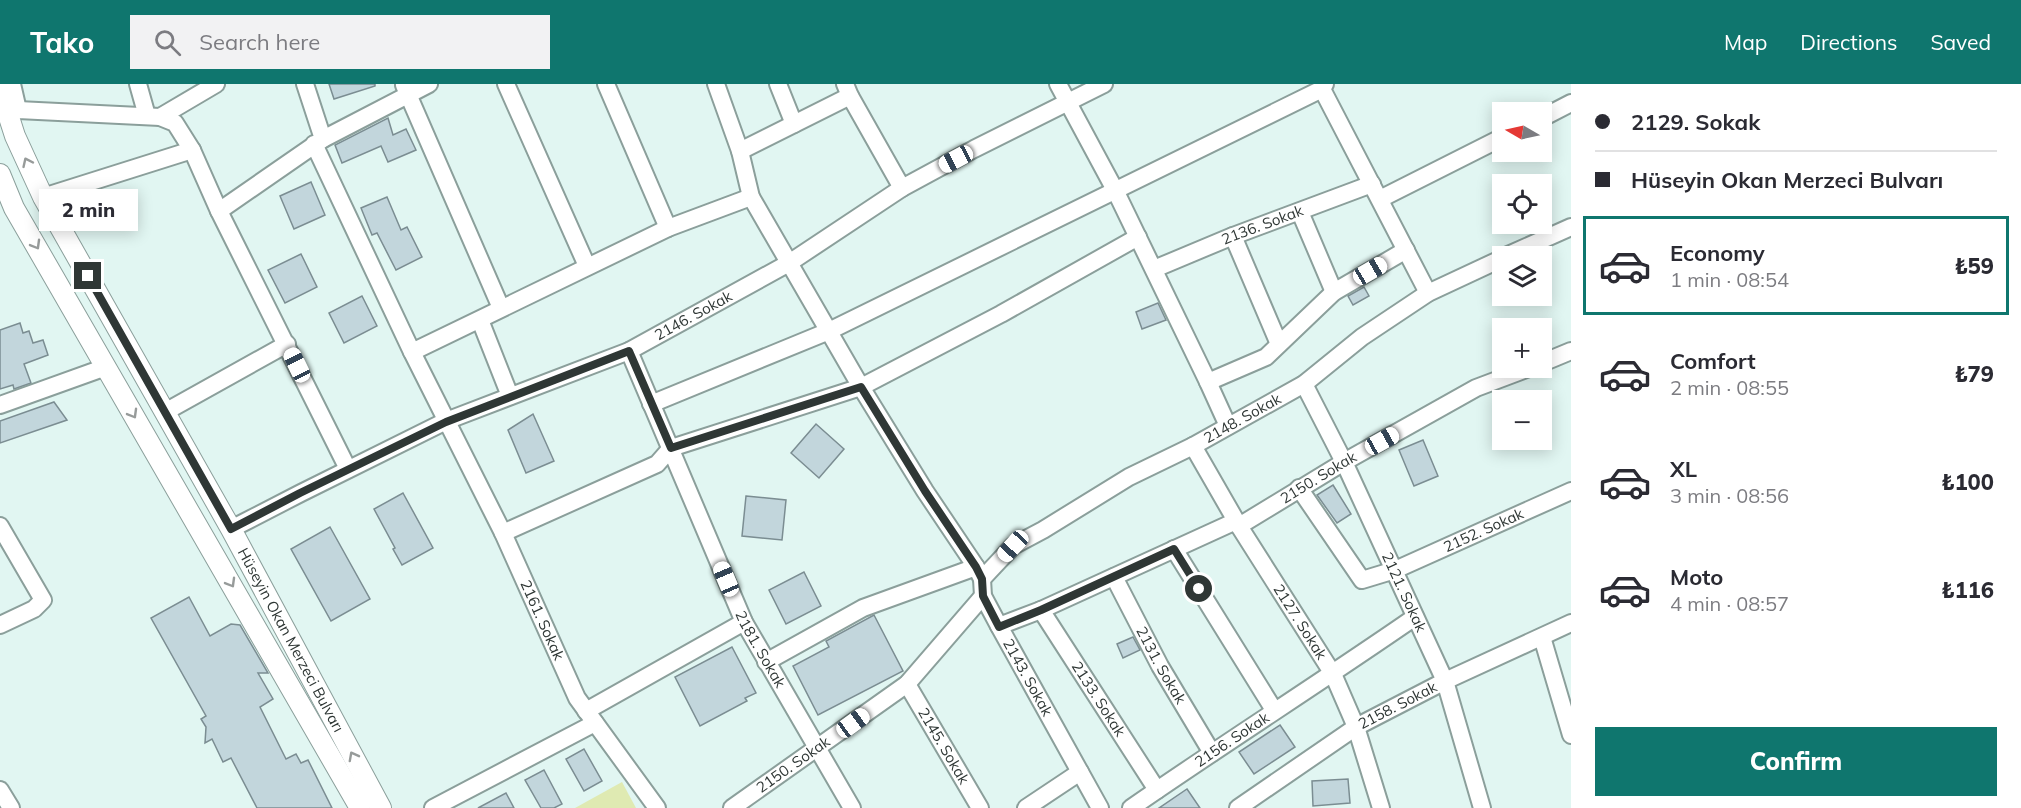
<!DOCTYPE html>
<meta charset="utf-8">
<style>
body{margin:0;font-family:Mulish,sans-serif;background:#f2f2f3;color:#2b2b33;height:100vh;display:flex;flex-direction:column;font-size:22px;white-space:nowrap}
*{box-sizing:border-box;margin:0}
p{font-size:20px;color:#7c7c81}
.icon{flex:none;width:33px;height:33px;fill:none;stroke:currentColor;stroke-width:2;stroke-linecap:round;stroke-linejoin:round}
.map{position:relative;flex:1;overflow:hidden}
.drawer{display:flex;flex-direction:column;background:#fff;width:450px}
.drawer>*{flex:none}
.hud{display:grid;align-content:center;height:132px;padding:0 24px;background:#fff}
.needle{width:39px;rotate:279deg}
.buttons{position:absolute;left:1492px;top:18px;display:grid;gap:12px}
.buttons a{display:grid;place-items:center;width:60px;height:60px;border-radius:0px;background:#fff;box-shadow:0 3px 15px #0003;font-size:30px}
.end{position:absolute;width:27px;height:27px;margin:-14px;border:8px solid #2f3735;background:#fff;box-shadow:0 0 0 3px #fff}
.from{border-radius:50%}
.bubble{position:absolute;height:42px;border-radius:0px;background:#fff;box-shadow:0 3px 15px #0003;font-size:20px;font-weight:800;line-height:42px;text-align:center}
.car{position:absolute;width:18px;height:36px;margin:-18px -9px;border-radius:8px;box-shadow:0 0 4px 2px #0007;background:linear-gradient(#fff 24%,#345 0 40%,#fff 0 76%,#345 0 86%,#fff 0)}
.hud b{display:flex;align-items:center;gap:21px;height:57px;font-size:22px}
.hud b+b{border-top:2px solid #e1e1e2}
.hud i{width:15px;height:15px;background:#2b2b33}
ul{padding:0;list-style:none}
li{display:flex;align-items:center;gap:18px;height:99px;margin:0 12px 9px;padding:0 12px;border:3px solid transparent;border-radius:0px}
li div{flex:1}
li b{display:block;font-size:22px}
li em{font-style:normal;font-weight:800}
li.selected{border-color:#0f766e}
li>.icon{width:54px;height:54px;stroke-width:1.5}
.button{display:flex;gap:12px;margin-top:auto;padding:12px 24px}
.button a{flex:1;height:69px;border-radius:0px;background:#0f766e;color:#fff;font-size:24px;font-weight:800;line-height:69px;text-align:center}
header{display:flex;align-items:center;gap:36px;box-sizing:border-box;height:84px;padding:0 30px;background:#0f766e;color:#fff}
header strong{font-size:28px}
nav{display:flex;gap:33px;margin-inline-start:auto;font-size:21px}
.search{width:420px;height:54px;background:#f2f2f3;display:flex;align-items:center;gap:15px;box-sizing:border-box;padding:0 21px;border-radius:0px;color:#7c7c81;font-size:22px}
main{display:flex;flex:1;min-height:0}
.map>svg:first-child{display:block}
</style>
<header>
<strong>Tako</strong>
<div class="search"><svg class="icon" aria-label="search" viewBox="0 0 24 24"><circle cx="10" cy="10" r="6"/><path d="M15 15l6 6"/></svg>Search here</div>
<nav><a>Map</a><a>Directions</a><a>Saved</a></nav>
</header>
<main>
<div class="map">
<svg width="1571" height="724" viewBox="0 0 1571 724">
<rect width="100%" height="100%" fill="#e1f6f2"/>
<!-- green -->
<polygon fill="#dfeab2" points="622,698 636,724 575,724"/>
<!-- building -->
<g fill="#c2d6dc" stroke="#7b8d92" stroke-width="1.5">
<polygon points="329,0 375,0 375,2 334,15"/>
<polygon points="388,34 393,51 406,45 416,66 388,78 381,62 342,79 335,61"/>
<polygon points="311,98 325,131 294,145 280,112"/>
<polygon points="387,113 401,146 407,143 422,173 396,186 377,149 372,151 361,124"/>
<polygon points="301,170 317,203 285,219 268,186"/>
<polygon points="1364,203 1369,212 1353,221 1348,212"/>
<polygon points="362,212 377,242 344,259 329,229"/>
<polygon points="1158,219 1166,236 1142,245 1136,228"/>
<polygon points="20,239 23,249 29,247 33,259 43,256 48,271 24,280 31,299 14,305 13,301 0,305 0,246"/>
<polygon points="54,318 67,336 0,359 0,337"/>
<polygon points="533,330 554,377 526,389 508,346"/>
<polygon points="816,340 844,365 819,394 791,369"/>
<polygon points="1423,356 1438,392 1414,402 1399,366"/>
<polygon points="1333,401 1351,430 1337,439 1317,411"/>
<polygon points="403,409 433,464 402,481 393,465 395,464 374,425"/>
<polygon points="746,412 786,416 782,456 742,452"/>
<polygon points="330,443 370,515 331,537 291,465"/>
<polygon points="804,488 821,522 786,540 769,506"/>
<polygon points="189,513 210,552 231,540 240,541 268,589 258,589 273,615 260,623 286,675 296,670 301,679 308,676 332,724 257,724 231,674 223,678 212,655 205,659 206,643 201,635 206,632 151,534"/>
<polygon points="874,531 903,587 818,631 793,582 829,563 826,557"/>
<polygon points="1133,553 1140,566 1123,574 1117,560"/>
<polygon points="732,563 756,609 745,614 747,617 700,642 675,593"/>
<polygon points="1280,641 1295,663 1254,690 1239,668"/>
<polygon points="584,665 602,697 584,707 566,675"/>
<polygon points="544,686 562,720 554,724 541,724 525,696"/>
<polygon points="1348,695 1350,719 1313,722 1312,697"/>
<polygon points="1187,705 1200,724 1159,724"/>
<polygon points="506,709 514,724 478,724"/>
</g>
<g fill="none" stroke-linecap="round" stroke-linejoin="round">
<defs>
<g id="minor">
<polyline points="12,0 18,26"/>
<polyline points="138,0 147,32"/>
<polyline points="305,0 323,55"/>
<polyline points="506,0 587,182"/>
<polyline points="606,0 668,144"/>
<path id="s1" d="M716,0L740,67L751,113L861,303L925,407L976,483L982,495L983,512L999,542L1100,724"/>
<polyline points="778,0 794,40"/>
<polyline points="845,0 850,12 902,104"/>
<polyline points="1058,0 1115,106 1208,298 1228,342"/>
<polyline points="1325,0 1322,5 1428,209"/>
<polyline points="404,1 501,224"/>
<polyline points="7,32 18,26 160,33 175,39 192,66 219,127 348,385"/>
<polyline points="160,33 216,0"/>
<polyline points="1542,34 1571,19"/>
<path id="s2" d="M314,60L412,268L503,449L577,614L657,724"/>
<polyline points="740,67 850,12"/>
<polyline points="43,113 192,66"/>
<polyline points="1380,115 1503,53"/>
<polyline points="219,127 323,55 429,0"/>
<polyline points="1300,128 1334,208"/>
<polyline points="1233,152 1279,260"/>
<polyline points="1506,172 1571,143"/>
<path id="s3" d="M1154,185L1233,152L1372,100"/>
<polyline points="480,236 510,312"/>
<path id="s4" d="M629,267L744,538L852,724"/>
<polyline points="412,268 668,144 751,113"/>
<polyline points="1542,279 1571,267"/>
<polyline points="1208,298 1266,273 1334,208 1406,166"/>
<path id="s5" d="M1304,300L1344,378L1445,597L1482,724"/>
<polyline points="651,320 829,247 1322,5"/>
<polyline points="0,321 106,283"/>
<polyline points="165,328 287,260"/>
<path id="s6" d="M1193,362L1239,442L1333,590L1356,643L1381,724"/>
<path id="s7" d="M1299,404L1362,496L1395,486L1571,407"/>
<polyline points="0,442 43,516 34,525 0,541"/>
<path id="s8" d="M1239,442L1344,378L1476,304L1529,284"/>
<path id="s9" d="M231,445L301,409L446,337L629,267L789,179L902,104L974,65L1104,0"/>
<polyline points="503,449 657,380 671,364 861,303 1001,230 1138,153"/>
<polyline points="1174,465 1274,626"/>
<path id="s10" d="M1114,493L1160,582L1212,669"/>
<path id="s11" d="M982,495L1013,462L1043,446L1129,393L1193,362L1304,300L1362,253L1428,209L1503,174"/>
<path id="s12" d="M1041,526L1157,706"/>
<polyline points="999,542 1041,526 1236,437"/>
<polyline points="1542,553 1571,651"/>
<polyline points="766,578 863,524 976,483"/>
<path id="s13" d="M907,600L980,724"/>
<polyline points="586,627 744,538"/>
<polyline points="0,706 11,724"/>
<polyline points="433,724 595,639"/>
<path id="s14" d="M732,724L907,600L983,512"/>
<polyline points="1026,724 1080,688"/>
<path id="s15" d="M1131,724C1225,659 1321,598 1415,533"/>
<path id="s16" d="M1238,724L1356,643L1445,597L1571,539"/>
</g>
<g id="major">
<path id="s17" d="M0,5L15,52L43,113L231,445L381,724"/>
<polyline points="0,90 14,124 360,724"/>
</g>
</defs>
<!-- minor casing -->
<use href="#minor" stroke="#8b9f9b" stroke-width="20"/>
<!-- major casing -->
<use href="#major" stroke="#8b9f9b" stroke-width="22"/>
<!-- minor -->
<use href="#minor" stroke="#fff" stroke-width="16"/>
<!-- major -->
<use href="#major" stroke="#fff" stroke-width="20"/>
</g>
<!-- one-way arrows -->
<defs><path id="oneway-chevron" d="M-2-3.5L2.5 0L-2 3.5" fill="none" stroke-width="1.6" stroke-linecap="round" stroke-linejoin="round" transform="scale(1.5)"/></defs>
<g stroke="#979b9a">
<use href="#oneway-chevron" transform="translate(27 78) rotate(-115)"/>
<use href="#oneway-chevron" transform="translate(36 161) rotate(60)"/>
<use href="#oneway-chevron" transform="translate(133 330) rotate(60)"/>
<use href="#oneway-chevron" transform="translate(231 499) rotate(60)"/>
<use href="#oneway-chevron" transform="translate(353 672) rotate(-118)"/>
</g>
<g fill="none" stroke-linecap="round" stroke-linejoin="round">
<!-- route -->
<polyline stroke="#2f3735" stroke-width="8" points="88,192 231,445 300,409 446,338 629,267 671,364 861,303 925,407 976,483 982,495 983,512 999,543 1041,526 1174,465 1199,505"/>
</g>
<g text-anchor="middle" stroke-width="4.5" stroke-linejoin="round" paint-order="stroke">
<!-- street labels -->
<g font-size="15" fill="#2f3735" stroke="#e1f6f2">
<text dy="5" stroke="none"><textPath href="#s3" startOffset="117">2136. Sokak</textPath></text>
<text dy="5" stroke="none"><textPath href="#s9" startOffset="510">2146. Sokak</textPath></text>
<text dy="5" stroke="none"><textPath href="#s11" startOffset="308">2148. Sokak</textPath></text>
<text dy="5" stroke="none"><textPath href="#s8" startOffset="93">2150. Sokak</textPath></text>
<text dy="5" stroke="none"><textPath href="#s7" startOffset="243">2152. Sokak</textPath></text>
<text dy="5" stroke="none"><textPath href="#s5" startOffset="231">2121. Sokak</textPath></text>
<text dy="5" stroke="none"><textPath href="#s2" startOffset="528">2161. Sokak</textPath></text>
<text dy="5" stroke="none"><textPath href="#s6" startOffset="206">2127. Sokak</textPath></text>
<text dy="5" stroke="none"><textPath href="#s17" startOffset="624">Hüseyin Okan Merzeci Bulvarı</textPath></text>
<text dy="5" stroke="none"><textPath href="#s4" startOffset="326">2181. Sokak</textPath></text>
<text dy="5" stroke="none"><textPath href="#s10" startOffset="100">2131. Sokak</textPath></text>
<text dy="5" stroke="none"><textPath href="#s1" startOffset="675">2143. Sokak</textPath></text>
<text dy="5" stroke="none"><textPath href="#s12" startOffset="106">2133. Sokak</textPath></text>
<text dy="5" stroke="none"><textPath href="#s16" startOffset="190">2158. Sokak</textPath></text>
<text dy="5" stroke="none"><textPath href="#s15" startOffset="122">2156. Sokak</textPath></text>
<text dy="5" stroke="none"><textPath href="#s13" startOffset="72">2145. Sokak</textPath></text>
<text dy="5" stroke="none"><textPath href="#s14" startOffset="75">2150. Sokak</textPath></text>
</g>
</g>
</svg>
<div class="buttons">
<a><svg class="needle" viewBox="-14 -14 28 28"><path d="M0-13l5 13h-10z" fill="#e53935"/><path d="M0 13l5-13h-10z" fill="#7c7c81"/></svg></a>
<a><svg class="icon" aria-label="locate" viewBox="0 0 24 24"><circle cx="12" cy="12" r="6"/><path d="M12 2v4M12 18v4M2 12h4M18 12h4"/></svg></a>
<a><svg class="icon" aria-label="layers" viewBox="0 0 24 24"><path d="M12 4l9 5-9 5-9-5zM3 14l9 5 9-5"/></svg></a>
<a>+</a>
<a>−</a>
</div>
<i class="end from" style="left:1199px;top:505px"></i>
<i class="end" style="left:88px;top:192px"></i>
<div class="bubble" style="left:39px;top:105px;width:99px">2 min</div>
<i class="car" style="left:956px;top:75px;rotate:242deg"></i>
<i class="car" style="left:1370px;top:187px;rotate:60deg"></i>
<i class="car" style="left:297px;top:281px;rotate:334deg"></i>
<i class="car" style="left:1382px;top:357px;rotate:61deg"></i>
<i class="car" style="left:1013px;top:462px;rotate:223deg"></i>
<i class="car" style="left:726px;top:495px;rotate:337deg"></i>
<i class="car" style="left:853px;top:639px;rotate:54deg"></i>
</div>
<section class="drawer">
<div class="hud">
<b><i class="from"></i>2129. Sokak</b>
<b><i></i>Hüseyin Okan Merzeci Bulvarı</b>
</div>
<ul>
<li class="selected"><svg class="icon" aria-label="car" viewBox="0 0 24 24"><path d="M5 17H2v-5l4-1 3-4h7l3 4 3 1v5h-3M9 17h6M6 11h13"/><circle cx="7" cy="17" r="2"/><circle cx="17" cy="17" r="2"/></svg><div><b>Economy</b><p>1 min · 08:54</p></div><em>₺59</em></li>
<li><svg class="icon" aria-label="car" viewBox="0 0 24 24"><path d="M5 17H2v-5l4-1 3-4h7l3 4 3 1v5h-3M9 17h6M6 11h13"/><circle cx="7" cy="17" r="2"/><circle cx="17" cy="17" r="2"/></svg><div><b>Comfort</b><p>2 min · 08:55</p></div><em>₺79</em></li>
<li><svg class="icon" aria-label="car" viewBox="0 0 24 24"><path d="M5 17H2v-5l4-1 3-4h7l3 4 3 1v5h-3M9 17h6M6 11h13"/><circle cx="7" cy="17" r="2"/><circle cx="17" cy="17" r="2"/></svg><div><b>XL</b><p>3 min · 08:56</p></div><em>₺100</em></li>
<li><svg class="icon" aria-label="car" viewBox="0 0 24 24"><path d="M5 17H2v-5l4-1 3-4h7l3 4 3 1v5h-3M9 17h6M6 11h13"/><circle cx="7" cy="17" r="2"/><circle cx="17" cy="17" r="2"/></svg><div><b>Moto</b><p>4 min · 08:57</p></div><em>₺116</em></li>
</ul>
<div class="button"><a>Confirm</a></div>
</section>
</main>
